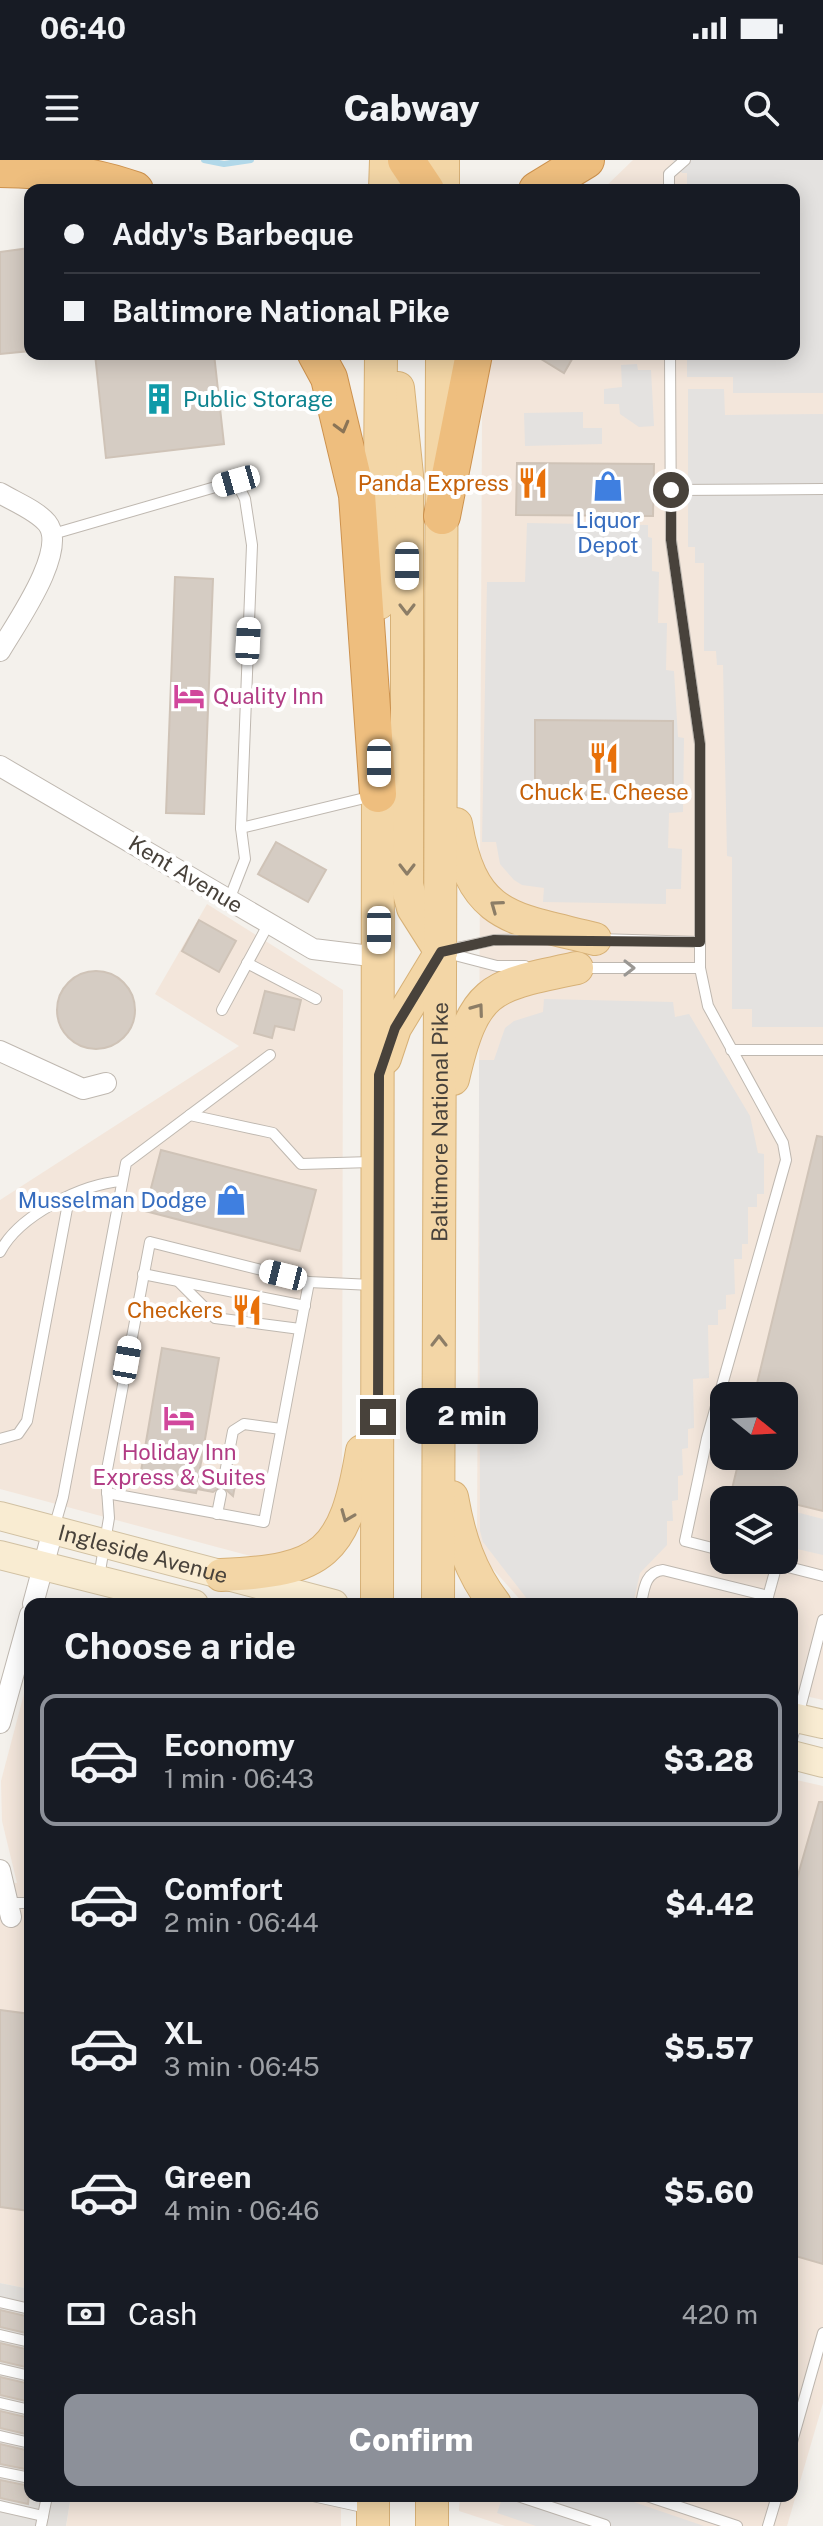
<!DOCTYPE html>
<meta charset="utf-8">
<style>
body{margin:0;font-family:"Public Sans",sans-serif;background:#242831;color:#f1f3f6;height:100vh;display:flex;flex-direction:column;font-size:30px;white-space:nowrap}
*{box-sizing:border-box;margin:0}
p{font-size:26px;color:#9ea1a6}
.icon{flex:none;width:44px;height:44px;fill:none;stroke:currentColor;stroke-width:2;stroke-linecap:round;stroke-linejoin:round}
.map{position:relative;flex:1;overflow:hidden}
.details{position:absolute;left:24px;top:1438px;width:774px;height:904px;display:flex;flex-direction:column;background:#171b24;border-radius:16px;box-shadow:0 4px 20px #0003}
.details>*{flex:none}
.banner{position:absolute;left:24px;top:24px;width:776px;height:176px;border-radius:16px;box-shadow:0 4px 20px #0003;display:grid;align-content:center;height:176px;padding:0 40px;background:#171b24}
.needle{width:52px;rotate:108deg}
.buttons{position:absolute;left:710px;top:1222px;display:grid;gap:16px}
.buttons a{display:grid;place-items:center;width:88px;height:88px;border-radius:16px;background:#171b24;box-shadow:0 4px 20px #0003;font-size:40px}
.end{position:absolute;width:36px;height:36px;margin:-18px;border:10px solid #48423b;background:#fff;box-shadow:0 0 0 4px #fff}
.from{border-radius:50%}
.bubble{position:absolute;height:56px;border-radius:16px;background:#171b24;box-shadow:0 4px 20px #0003;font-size:26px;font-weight:800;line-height:56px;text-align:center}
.car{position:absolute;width:24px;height:48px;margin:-24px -12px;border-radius:10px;box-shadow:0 0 6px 2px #0007;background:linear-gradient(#fff 24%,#345 0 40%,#fff 0 76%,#345 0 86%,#fff 0)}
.banner b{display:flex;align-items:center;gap:28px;height:76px;font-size:30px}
.banner b+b{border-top:2px solid #363941}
.banner i{width:20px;height:20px;background:#f1f3f6}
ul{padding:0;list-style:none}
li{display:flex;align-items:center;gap:24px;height:132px;margin:0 16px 12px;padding:0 24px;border:4px solid transparent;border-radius:16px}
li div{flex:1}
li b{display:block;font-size:30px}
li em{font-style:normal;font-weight:800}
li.active{border-color:#8c9099}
li>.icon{width:72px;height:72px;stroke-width:1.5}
h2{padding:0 40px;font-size:36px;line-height:96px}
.pay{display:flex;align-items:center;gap:20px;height:88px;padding:0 40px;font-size:30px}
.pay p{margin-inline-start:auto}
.cta{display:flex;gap:16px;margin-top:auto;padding:16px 40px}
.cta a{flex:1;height:92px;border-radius:16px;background:#8c9099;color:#fff;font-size:32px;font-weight:800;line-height:92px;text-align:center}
.status{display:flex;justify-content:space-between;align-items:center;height:56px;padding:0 40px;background:#171b24;direction:ltr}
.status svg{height:22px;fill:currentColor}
header{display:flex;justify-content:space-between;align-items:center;height:104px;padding:0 40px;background:#171b24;font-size:36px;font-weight:800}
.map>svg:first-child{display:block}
</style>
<div class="status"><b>06:40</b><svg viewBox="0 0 49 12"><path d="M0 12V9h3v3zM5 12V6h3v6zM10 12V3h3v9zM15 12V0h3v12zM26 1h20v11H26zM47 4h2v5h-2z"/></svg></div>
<header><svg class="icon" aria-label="menu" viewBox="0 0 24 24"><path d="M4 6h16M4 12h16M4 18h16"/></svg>Cabway<svg class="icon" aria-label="search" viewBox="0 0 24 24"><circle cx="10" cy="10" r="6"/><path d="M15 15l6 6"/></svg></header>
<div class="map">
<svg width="823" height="2366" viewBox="0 0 823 2366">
<rect width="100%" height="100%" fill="#f4f1ec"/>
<!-- commercial -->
<g fill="#f3e6db" fill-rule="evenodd">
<path d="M633,0H823V1540L792,1533V1444H524L492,1408L477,1383L482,257L487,212L493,194H794V30H602ZM724,1236H784V1296H724ZM724,1340H784V1400H724Z"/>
<polygon points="207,744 343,830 342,1329 323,1369 304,1387 258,1398 0,1329 0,1040 239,886 155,834"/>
<polygon points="30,1511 30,2129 0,2123 0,1722 17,1723 2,1661 1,1621"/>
<polygon points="792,1619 823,1626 823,2243 787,2366 505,2366 459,2351 460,2336 792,2336"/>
<polygon points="71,2336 341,2336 341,2366 66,2366"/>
</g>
<!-- industrial -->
<polygon fill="#e4e1dd" points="0,2123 30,2129 30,2336 71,2336 66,2366 0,2366"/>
<!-- parking -->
<g fill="#e4e2e0" fill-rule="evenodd">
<polygon points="673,0 823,0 823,233 733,233 733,217 687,217 687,194 794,194 794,30 687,30 687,13 682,13"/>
<polygon points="637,204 638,210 651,210 654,266 639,267 620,254 619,244 604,244 604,229 622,227 621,205"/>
<polygon points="688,229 724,229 725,255 823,254 823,867 752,867 752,849 732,849 732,697 727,696 723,505 717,505 716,491 704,491 704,403 695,403 695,387 688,387"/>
<polygon points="583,252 583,268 602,268 602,284 525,286 524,253"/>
<path d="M527,363L648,365V377L652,378V411L659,412L658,463H667L666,510L674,511L678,577L684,578L683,652L669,653L668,688L682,689L681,729H666V744L543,742L544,728L522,725L514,720L500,704L496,682H482L487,422H525ZM536,561H673V634Z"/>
<polygon points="544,839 673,842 675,857 689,854 750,956 758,993 764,994 764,1034 757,1034 757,1047 748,1047 748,1084 742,1084 742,1099 734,1099 735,1134 726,1135 726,1149 718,1150 718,1165 708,1165 709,1218 693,1219 694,1268 688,1269 688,1288 682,1289 683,1315 678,1316 678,1340 672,1341 673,1361 667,1361 667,1385 640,1413 633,1444 531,1444 483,1382 480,1371 479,900 494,900 505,868 514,861 543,852"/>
<polygon points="784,1349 823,1359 823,1395 784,1386"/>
<polygon points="503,2336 616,2336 704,2366 536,2366 497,2353"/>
</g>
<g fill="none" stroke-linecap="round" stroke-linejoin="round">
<!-- stream -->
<polyline stroke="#b1d8e9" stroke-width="6" points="204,0 224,4 251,0"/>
</g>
<!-- building -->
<g fill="#d5ccc3" stroke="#cfc3b7" stroke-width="2">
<polygon points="30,88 30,191 0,194 0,92"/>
<polygon points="95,194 214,194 224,284 106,298"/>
<polygon points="533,194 575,194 564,213"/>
<polygon points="517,303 654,304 653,356 516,355"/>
<polygon points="175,417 213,419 204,654 166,653"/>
<polygon points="535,560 673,561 673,635 535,635"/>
<polygon points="276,682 326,710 308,742 258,714"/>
<polygon points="199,760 236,781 219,812 182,791"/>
<circle cx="96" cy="850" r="39"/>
<polygon points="265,831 301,840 294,870 275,866 272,878 254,873"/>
<polygon points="817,976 823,977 823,1351 732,1329 740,1296 784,1296 784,1236 754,1236"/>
<polygon points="161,990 316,1030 300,1091 145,1051"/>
<polygon points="162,1188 219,1198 200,1308 217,1311 223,1321 237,1315 233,1336 222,1326 213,1332 197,1329 196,1333 139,1323"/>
<polygon points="819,1642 823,1642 823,2104 792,2095 792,1736"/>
<polygon points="0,1850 30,1854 30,2051 0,2047"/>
<polygon points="0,2150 30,2157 30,2174 0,2167"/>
<polygon points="0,2183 30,2190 30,2208 0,2201"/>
<polygon points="0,2217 30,2224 30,2242 0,2235"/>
<polygon points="0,2251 30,2258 30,2275 0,2268"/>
<polygon points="0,2284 30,2291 30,2310 0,2304"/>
<polygon points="0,2320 30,2326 28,2344 0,2338"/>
</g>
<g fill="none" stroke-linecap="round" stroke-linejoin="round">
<defs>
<g id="service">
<polyline points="669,30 669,14 685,0"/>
<polyline points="670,194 671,380 700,584 700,808 708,846 783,983 786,1000 707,1278 685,1381 724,1391"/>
<polyline points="671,330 823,329"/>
<polyline points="53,374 236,321 245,339 252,385 241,668 373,636"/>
<polyline points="229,740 245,699 241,668"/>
<polyline points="598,779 700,782"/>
<polyline points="443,791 494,780 542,779"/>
<polyline points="443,792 497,806 525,806"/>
<polyline points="247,803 316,839"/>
<polyline points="581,808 700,808"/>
<polyline points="222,850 269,763"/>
<polyline points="731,890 823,890"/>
<polyline points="190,955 273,973 301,1004 372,1002"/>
<path d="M0,1092C19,1055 82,1024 122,1021"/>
<polyline points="143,1114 305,1146"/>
<polyline points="179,1122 215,1158 300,1169"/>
<polyline points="0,1279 18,1274 27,1261 69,1038"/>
<polyline points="225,1313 233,1271 244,1264 281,1269"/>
<polyline points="107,1333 264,1362 309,1122"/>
<polyline points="217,1354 221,1334"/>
<polyline points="54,1368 63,1337 126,1003 270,895"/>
<polyline points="761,1400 823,1416"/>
<polyline points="99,1417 109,1358 106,1315 150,1082 309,1122 372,1125"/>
<path d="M641,1444C644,1429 645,1412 663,1410L768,1436"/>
<polyline points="766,1444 777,1404"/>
<polyline points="792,1579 823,1460"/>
<polyline points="8,1743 30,1743"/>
<polyline points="0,2142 30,2149"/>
<polyline points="0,2175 30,2182"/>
<polyline points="0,2209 30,2216"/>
<polyline points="0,2243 30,2250"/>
<polyline points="0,2276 30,2283"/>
<polyline points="792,2282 823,2173"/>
<polyline points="0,2312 30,2318"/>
<polyline points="313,2336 367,2348"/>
<polyline points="518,2336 605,2365"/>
<polyline points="647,2336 737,2366"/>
<polyline points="0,2346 43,2356"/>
<polyline points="41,2366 47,2336"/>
<polyline points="768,2366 777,2336"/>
</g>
<g id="minor">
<path d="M0,333C15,342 36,350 47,363C69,390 15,465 0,491"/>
<polyline points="0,606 313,789 379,797"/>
<polyline points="0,891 83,929 106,923"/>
<polyline points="33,1444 53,1370"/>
<polyline points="0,1563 30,1455"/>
<polyline points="0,1710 11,1757"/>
</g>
<g id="secondary">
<path id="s1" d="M0,1356L334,1444"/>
<polyline points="0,1395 194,1444"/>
<polyline points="792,1557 823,1564"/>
<polyline points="792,1595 823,1603"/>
</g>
<g id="primary">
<polyline points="385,30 386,0"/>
<polyline points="443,30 443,0"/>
<polyline points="398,228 407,315 407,725 413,748 441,792"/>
<polyline points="379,443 381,194"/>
<path d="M456,664C472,760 512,758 595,779"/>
<polyline points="385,898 395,868 441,792"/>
<path d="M453,919C474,827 490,826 577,808"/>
<path d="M452,1337C459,1377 470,1412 495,1444"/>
<path d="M221,1415C324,1411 345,1393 362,1291"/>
<polyline points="377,1444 378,609"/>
<path id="s2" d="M438,1444L442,194"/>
<polyline points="373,2366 373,2336"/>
<polyline points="432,2366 432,2336"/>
</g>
<g id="motorway">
<polyline points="406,0 426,30"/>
<path d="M0,9C47,10 90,14 135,30"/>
<polyline points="537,30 586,0"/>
<polyline points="316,194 329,218 357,335 378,634"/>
<polyline points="442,356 474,194"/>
</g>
</defs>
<!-- service casing -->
<use href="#service" stroke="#bfb8b0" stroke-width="12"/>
<!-- minor casing -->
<use href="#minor" stroke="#bfb8b0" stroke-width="22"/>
<!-- secondary casing -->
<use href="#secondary" stroke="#d1c1a3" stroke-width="30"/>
<!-- primary casing -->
<use href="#primary" stroke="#d7b177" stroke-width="34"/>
<!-- motorway casing -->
<use href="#motorway" stroke="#cd924e" stroke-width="38"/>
<!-- service -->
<use href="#service" stroke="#fff" stroke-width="10"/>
<!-- minor -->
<use href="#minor" stroke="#fff" stroke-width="20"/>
<!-- secondary -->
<use href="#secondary" stroke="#f9ecd2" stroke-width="28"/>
<!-- primary -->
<use href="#primary" stroke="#f3d6a6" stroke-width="32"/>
<!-- motorway -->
<use href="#motorway" stroke="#eebe7e" stroke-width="36"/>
</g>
<!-- one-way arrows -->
<defs><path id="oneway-chevron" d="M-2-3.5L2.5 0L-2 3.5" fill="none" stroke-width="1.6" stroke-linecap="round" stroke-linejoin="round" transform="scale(2)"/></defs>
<use stroke="#8a7456" href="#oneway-chevron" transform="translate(342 267) rotate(75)"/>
<g stroke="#8c7d66">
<use href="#oneway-chevron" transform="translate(407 449) rotate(90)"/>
<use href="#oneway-chevron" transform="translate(407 709) rotate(90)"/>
<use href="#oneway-chevron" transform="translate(496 746) rotate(-144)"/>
<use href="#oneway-chevron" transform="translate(478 849) rotate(-54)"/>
<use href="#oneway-chevron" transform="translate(439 1181) rotate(-90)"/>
<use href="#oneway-chevron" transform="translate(347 1356) rotate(112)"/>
</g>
<use stroke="#9a9793" href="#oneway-chevron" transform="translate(629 808)"/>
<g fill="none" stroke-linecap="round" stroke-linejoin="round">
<!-- route -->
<polyline stroke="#48423b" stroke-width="10" points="378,1257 379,915 395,868 441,792 494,780 700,782 700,584 671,380 671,330"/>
</g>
<!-- icons -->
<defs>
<symbol id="building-bare" viewBox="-9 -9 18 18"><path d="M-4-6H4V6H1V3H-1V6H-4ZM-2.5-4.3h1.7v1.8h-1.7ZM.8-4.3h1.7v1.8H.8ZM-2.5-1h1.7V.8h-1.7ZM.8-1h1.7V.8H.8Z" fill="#0f9aa8" stroke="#fff" stroke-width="2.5" paint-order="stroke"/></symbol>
<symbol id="restaurant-bare" viewBox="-9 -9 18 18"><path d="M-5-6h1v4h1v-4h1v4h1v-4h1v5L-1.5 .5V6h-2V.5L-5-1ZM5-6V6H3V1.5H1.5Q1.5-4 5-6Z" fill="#e8710a" stroke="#fff" stroke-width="2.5" paint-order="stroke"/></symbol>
<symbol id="shop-bare" viewBox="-9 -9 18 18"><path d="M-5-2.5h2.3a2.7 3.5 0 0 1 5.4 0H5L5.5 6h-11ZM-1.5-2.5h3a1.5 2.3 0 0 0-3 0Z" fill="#3f7fe0" stroke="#fff" stroke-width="2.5" paint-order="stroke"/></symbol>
<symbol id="hotel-bare" viewBox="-9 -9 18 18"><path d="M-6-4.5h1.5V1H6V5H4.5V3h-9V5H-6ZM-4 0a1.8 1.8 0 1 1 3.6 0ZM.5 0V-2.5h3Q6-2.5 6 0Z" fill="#d1479c" stroke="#fff" stroke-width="2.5" paint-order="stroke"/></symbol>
</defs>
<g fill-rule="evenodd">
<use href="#building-bare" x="137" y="217" width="44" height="44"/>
<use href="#restaurant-bare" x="511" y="301" width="44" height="44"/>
<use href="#shop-bare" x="586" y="304" width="44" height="44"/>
<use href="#hotel-bare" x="167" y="514" width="44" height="44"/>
<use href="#restaurant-bare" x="582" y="576" width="44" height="44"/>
<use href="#shop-bare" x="209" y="1018" width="44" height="44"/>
<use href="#restaurant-bare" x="225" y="1128" width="44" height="44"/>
<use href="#hotel-bare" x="157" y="1236" width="44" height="44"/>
</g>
<g text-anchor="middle" stroke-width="8" stroke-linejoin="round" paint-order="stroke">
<!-- culture labels -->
<g font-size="22" fill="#0d838f" stroke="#fff" text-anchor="start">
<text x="183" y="247">Public Storage</text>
</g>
<!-- food labels -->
<g font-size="22" fill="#c56008" stroke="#fff" text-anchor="end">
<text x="509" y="331">Panda Express</text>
<text x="604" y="640" text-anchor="middle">Chuck E. Cheese</text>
<text x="223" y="1158">Checkers</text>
</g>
<!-- shop labels -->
<g font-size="22" fill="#366cbe" stroke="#fff">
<text x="608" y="368">Liquor<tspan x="608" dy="25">Depot</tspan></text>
<text x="207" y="1048" text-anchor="end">Musselman Dodge</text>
</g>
<!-- hotel labels -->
<g font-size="22" fill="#b23c85" stroke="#fff" text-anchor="start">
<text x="213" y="544">Quality Inn</text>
<text x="179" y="1300" text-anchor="middle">Holiday Inn<tspan x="179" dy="25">Express &amp; Suites</tspan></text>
</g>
<!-- street labels -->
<g font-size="22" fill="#48423b" stroke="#fff">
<text transform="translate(186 714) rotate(31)" y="8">Kent Avenue</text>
<text dy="8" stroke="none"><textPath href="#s2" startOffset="482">Baltimore National Pike</textPath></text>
<text dy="8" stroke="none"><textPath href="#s1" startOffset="148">Ingleside Avenue</textPath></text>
</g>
</g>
</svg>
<div class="buttons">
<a><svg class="needle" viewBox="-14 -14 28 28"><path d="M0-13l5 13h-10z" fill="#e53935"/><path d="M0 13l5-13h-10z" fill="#9ea1a6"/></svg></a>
<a><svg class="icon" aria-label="layers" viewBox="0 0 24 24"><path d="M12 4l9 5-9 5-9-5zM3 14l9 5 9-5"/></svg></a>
</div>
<i class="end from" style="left:671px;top:330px"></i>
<i class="end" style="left:378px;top:1257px"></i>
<div class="bubble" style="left:406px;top:1228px;width:132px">2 min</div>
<i class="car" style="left:236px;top:321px;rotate:254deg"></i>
<i class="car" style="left:407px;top:406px;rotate:180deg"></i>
<i class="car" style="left:248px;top:481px;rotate:3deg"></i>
<i class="car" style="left:379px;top:603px;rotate:180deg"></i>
<i class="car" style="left:379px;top:770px;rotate:180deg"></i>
<i class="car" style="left:283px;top:1115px;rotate:284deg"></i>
<i class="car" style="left:127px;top:1200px;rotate:10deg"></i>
<div class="banner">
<b><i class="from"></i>Addy's Barbeque</b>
<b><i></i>Baltimore National Pike</b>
</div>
<section class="details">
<h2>Choose a ride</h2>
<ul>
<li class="active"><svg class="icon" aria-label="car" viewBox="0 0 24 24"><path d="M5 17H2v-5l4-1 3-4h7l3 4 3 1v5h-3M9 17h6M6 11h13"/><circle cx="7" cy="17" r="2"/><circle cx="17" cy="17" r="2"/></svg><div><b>Economy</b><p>1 min · 06:43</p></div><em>$3.28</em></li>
<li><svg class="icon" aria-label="car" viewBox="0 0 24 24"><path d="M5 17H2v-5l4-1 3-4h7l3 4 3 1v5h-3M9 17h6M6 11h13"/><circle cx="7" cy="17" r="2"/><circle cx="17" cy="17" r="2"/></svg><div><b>Comfort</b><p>2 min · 06:44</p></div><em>$4.42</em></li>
<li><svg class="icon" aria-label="car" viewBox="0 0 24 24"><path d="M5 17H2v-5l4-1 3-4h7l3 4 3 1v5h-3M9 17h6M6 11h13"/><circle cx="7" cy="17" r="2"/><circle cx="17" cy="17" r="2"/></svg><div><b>XL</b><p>3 min · 06:45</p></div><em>$5.57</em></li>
<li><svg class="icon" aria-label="car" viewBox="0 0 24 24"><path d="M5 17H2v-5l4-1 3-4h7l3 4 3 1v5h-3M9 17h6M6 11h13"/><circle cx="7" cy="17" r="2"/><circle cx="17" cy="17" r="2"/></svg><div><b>Green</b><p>4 min · 06:46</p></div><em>$5.60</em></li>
</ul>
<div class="pay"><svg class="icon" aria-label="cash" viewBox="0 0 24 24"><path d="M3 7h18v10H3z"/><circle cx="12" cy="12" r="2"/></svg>Cash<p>420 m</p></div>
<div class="cta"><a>Confirm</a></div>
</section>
</div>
